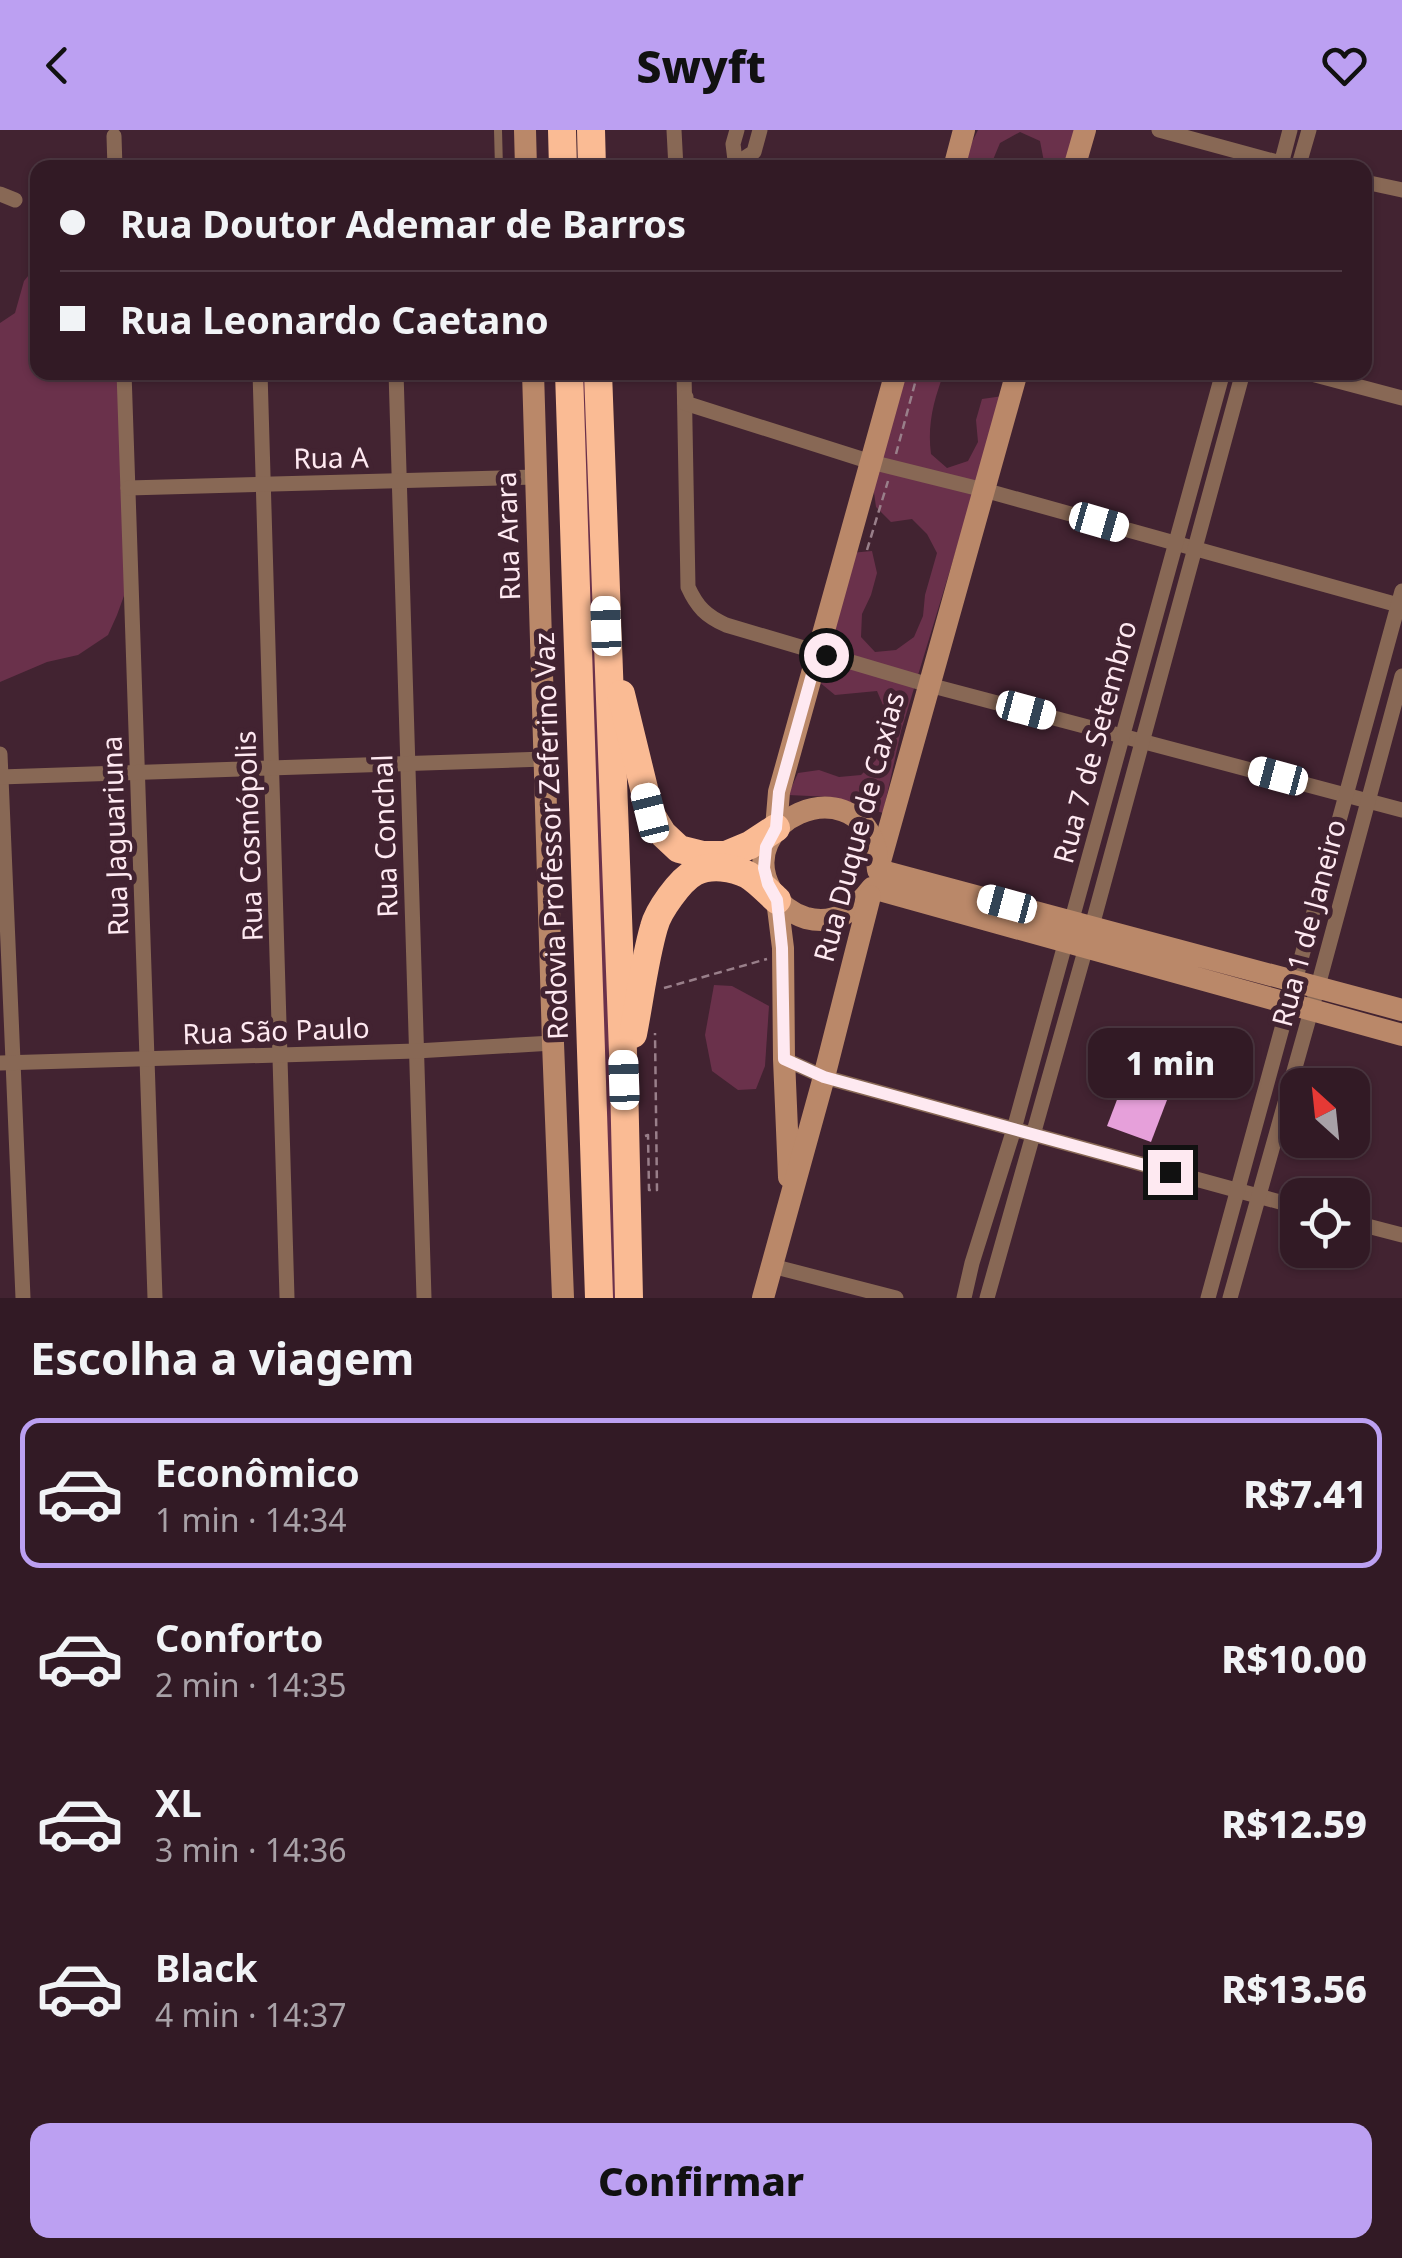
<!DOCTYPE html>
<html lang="pt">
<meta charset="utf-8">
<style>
body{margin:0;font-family:"Noto Sans",sans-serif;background:#3a232d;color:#f1f3f6;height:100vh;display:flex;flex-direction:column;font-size:38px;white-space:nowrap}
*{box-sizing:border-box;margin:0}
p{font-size:32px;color:#a8a1a7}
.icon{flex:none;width:55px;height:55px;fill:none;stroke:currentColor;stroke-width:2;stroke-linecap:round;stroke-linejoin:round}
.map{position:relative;height:1168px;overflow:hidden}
.drawer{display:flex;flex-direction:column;background:#321a25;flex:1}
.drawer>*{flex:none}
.hud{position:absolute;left:30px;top:30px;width:1342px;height:220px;border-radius:20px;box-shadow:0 2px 8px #0004,0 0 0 2px #4d3842;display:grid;align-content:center;height:220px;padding:0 30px;background:#321a25}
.needle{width:65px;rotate:333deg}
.fabs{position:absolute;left:1280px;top:938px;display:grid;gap:20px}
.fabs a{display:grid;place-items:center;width:90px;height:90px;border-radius:20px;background:#321a25;box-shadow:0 2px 8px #0004,0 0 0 2px #4d3842;font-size:50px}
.end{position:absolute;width:45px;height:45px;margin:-22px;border:12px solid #fee9f1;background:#111;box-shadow:0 0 0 5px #111}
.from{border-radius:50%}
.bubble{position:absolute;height:70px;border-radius:20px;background:#321a25;box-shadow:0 2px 8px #0004,0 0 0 2px #4d3842;font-size:32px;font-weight:800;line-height:70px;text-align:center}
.car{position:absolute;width:30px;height:60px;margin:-30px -15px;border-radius:12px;box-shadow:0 0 8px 2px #0007;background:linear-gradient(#fff 24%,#345 0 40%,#fff 0 76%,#345 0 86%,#fff 0)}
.hud b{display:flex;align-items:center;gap:35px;height:95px;font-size:38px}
.hud b+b{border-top:2px solid #4d3842}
.hud i{width:25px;height:25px;background:#f1f3f6}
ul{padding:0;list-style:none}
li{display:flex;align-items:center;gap:30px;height:150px;margin:0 20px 15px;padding:0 10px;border:5px solid transparent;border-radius:20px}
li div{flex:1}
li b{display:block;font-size:38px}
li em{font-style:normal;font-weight:800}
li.current{border-color:#bca0f2}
li>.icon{width:90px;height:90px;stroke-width:1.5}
h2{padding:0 30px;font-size:45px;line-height:120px}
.action{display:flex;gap:20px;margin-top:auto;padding:20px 30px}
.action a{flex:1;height:115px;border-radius:20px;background:#bca0f2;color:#111;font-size:40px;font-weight:800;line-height:115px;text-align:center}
header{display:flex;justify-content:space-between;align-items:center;height:130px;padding:0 30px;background:#bca0f2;color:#111;font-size:45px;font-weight:800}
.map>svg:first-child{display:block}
</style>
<header><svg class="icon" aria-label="back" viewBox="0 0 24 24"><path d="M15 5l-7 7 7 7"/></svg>Swyft<svg class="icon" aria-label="heart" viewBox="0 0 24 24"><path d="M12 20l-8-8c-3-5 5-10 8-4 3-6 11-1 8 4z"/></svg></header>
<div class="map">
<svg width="1402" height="1168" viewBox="0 0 1402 1168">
<rect width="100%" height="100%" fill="#422331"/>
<!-- green -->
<g fill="#6a314b">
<polygon points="978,0 1095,0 1081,37 1045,37 1040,11 1020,2 1000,13 990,37 959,38"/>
<polygon points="37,135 38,242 119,243 125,463 117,485 108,505 78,525 47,532 0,552 0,193 15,183 24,151"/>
<polygon points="577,243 589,243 620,1168 607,1168"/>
<path d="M904,243H944C934,269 927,295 931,324L947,338L968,331L978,312L976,290L982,269L1003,266L901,601L883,683L832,667L788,665L798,643L819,640L839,647L861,645L876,630L889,589L877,561L835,565L818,551L850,423L872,421L877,443L871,465L862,484L861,507L875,522L896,520L914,507L923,486L925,465L937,423L927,404L912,389L891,392L876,377L873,355Z"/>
<polygon points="714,855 732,856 769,876 765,936 756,959 738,960 712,941 705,905"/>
</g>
<!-- building -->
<polygon fill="#e6a0da" points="1123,954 1167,970 1151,1012 1107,996"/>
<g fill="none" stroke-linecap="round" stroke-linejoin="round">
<!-- path -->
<g stroke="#997f8a" stroke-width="2.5" stroke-dasharray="8 5" stroke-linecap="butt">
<polyline points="896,324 918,242"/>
<polyline points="867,420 888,351"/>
<polyline points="664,858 767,829"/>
<polyline points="645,1006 648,1005 649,1060 657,1060 655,903"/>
</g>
<!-- lane -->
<polyline stroke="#886855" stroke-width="8" points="498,0 499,38"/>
<!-- street -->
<g stroke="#886855" stroke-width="15">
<polyline points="674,0 676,38"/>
<polyline points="1159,0 1299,38"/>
<polyline points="114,6 115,38"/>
<polyline points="737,33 754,22 760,0"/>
<polyline points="736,38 733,14 737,0"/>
<polyline points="1280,38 1290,0"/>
<polyline points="1298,38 1309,0"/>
<polyline points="1365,52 1402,60"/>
<polyline points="0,64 15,70"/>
<polyline points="124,242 155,1168"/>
<polyline points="260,242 287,1168"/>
<polyline points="396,242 424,1168"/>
<path d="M684,242L688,457C697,477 706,486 726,495L929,555L1402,680"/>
<polyline points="1304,242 1402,268"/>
<polyline points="686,267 685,273 871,332 984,360 1402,476"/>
<polyline points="128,358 536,347"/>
<polyline points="0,624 23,1168"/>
<polyline points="0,647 545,629"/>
<polyline points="784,929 824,947 1298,1077"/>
<polyline points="0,933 416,921 553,913"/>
<polyline points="1352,1092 1402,1105"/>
<polyline points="772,1136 896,1168"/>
<polyline points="964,1168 972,1133 1014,999 1223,242"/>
<polyline points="987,1168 1092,796 1243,242"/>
<polyline points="1208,1168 1402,461"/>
<polyline points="1230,1168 1318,856 1402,546"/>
</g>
<!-- secondary -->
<g stroke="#ba8869" stroke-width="22">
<polyline points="525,0 526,38"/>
<polyline points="954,38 964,0"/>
<polyline points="1074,38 1085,0"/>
<polyline points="533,242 553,913 563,1168"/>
<polyline points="776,698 779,662 896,242"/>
<polyline points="879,735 1017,242"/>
<polyline points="777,770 783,818 784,929 789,1047"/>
<path d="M1402,880L878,740C877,733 877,723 875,716C850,639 733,691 771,760C779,774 791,783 806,788C836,796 855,780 872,758L1402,905"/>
<polyline points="763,1168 824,947 870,766"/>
</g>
<!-- highway -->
<g stroke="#fabb94" stroke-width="28">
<polyline points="562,0 563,38"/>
<polyline points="591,0 592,38"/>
<polyline points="569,242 599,1168"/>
<polyline points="598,242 624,950 629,1168"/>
<polyline points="621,564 650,683 663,704 679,719 703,725 726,725 750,715 776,698"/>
<path d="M633,904C640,869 644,832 654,797C658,781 680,750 695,742C710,734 733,737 748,745C758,751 768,762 777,770"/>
</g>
</g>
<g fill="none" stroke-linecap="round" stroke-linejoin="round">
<!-- route -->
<polyline stroke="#fee9f1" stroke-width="12" points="826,525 818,523 779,662 776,698 766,717 764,738 768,754 777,770 782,818 784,929 824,947 1170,1042"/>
</g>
<g text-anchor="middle" stroke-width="10" stroke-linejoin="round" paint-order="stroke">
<!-- street labels -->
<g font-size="28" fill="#fee9f1" stroke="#422331">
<text transform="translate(331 328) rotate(-1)" y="10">Rua A</text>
<text transform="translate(508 406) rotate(-92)" y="10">Rua Arara</text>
<text transform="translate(1095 612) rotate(-75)" y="10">Rua 7 de Setembro</text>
<text transform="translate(859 697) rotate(-75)" y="10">Rua Duque de Caxias</text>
<text transform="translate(115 706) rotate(-92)" y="10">Rua Jaguariuna</text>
<text transform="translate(249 706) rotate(-92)" y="10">Rua Cosmópolis</text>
<text transform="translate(385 706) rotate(-92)" y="10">Rua Conchal</text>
<text transform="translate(551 706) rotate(-92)" y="10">Rodovia Professor Zeferino Vaz</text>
<text transform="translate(1309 793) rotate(-75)" y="10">Rua 1 de Janeiro</text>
<text transform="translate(276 901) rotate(-2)" y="10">Rua São Paulo</text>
</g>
</g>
</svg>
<div class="fabs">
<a><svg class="needle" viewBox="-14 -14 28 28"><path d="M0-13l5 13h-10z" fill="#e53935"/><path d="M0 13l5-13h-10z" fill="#a8a1a7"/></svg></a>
<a><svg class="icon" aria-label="locate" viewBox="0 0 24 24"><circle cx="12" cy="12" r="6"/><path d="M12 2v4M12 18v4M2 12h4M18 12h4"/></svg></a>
</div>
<i class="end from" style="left:826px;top:525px"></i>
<i class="end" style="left:1170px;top:1042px"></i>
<div class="bubble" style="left:1088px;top:898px;width:165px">1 min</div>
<i class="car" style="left:1099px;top:392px;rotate:106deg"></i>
<i class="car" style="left:606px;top:496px;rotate:358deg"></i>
<i class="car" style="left:1026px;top:580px;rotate:105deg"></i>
<i class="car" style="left:1278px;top:646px;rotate:285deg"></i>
<i class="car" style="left:650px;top:683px;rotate:346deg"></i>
<i class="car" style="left:1007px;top:774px;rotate:285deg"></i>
<i class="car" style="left:624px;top:950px;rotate:358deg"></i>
<div class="hud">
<b><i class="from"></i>Rua Doutor Ademar de Barros</b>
<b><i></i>Rua Leonardo Caetano</b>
</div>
</div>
<section class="drawer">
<h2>Escolha a viagem</h2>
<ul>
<li class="current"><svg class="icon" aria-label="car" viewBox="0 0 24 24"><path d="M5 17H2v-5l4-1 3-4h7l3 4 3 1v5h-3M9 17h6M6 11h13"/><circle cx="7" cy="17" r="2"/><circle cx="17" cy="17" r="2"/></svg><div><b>Econômico</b><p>1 min · 14:34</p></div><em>R$7.41</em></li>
<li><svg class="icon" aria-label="car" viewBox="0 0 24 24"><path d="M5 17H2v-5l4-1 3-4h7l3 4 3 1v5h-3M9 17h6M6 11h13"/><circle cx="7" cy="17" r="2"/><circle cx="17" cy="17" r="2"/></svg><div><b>Conforto</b><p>2 min · 14:35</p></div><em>R$10.00</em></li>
<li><svg class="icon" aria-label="car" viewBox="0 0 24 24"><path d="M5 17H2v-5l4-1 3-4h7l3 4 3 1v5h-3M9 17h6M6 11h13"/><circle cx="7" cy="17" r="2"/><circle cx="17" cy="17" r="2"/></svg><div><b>XL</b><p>3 min · 14:36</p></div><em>R$12.59</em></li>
<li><svg class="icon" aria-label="car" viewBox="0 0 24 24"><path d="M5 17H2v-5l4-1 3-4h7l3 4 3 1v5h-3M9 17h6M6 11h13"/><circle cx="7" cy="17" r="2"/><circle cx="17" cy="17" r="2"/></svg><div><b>Black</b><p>4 min · 14:37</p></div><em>R$13.56</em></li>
</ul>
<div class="action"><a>Confirmar</a></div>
</section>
